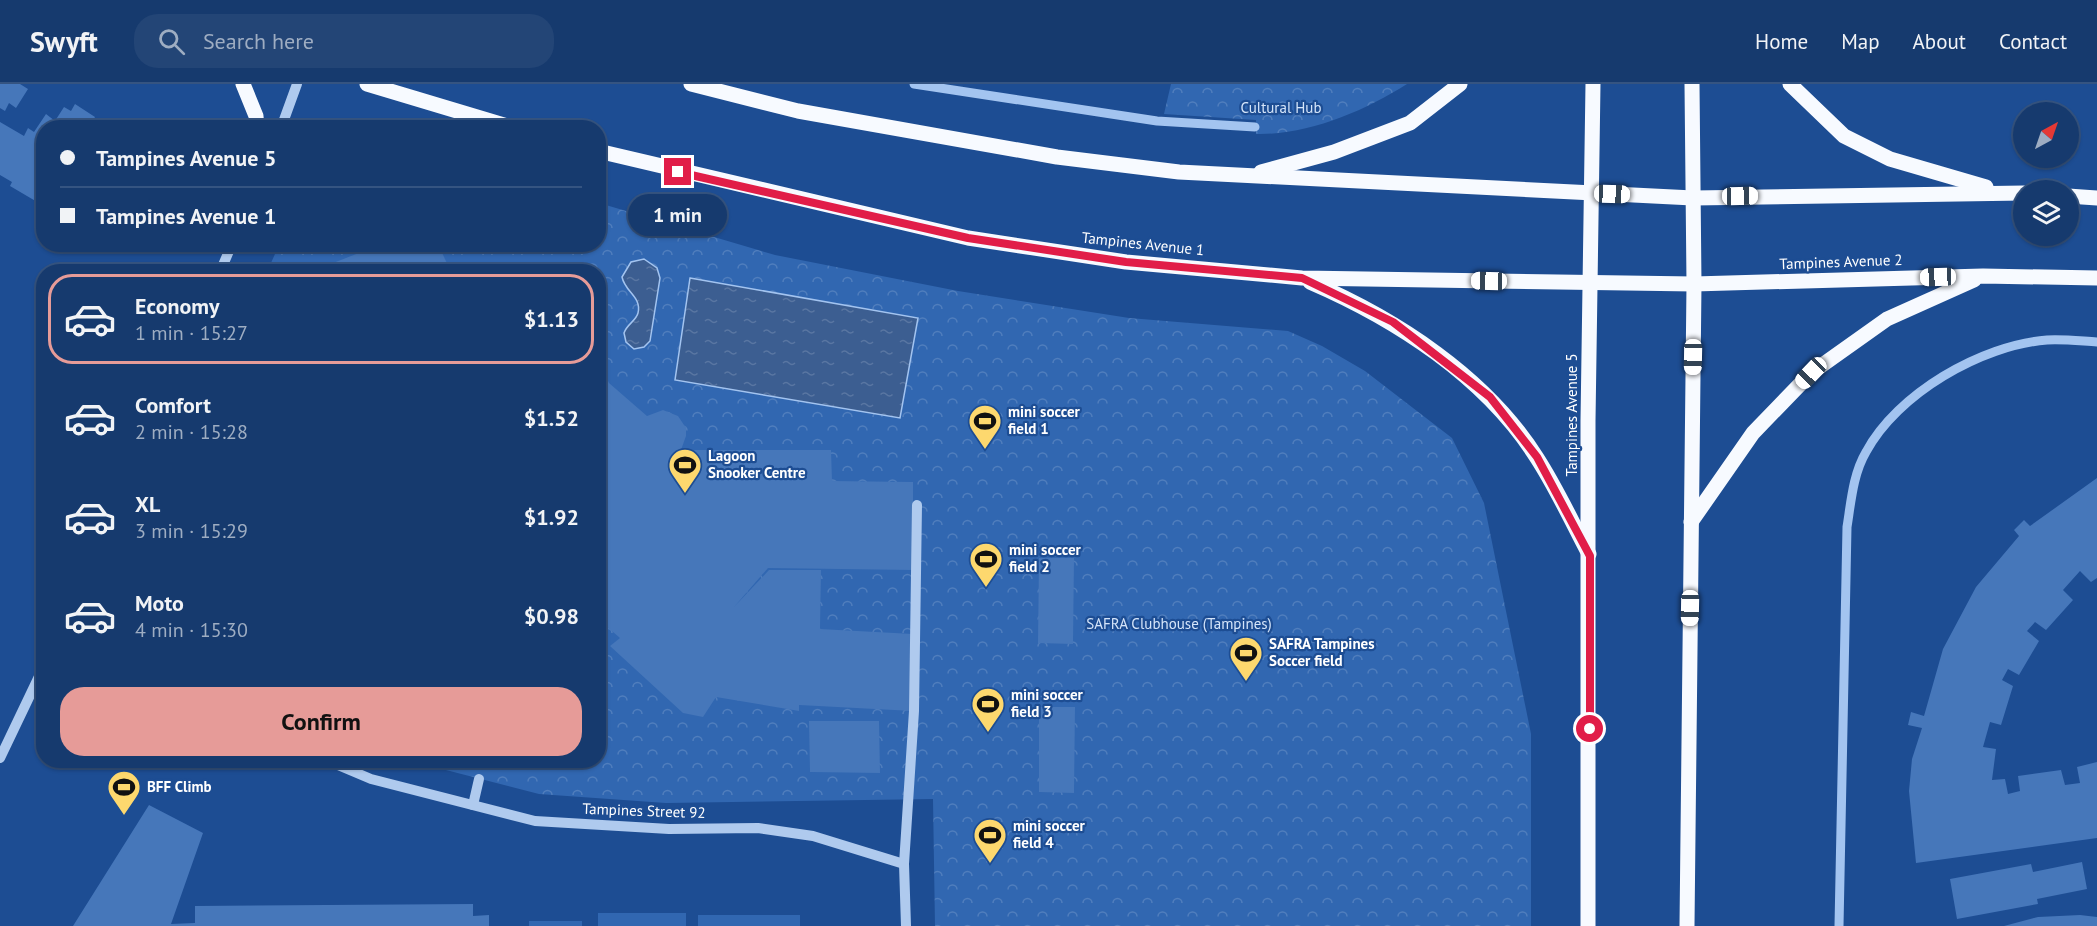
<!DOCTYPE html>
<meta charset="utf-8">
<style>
body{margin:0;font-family:"PT Sans",sans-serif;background:#234576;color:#f1f3f6;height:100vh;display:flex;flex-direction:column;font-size:22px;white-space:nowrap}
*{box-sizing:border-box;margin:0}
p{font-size:20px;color:#9eadc2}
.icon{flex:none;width:33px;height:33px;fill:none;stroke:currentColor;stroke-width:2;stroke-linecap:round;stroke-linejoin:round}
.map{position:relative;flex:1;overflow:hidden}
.sheet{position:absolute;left:36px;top:180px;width:570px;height:504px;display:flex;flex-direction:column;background:#163a6e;border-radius:24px;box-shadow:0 2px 4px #0004,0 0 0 2px #355481}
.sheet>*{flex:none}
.hud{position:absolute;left:36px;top:36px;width:570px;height:132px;border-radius:24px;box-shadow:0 2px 4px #0004,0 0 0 2px #355481;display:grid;align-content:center;height:132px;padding:0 24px;background:#163a6e}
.needle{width:39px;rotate:40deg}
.controls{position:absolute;left:2013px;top:18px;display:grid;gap:12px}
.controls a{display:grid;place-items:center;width:66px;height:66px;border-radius:50%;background:#163a6e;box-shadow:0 2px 4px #0004,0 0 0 2px #355481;font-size:30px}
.end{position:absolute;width:27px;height:27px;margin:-14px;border:8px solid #e11d48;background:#fff;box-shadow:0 0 0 3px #fff}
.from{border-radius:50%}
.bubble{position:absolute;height:42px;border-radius:21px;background:#163a6e;box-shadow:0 2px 4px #0004,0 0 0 2px #355481;font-size:20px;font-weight:800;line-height:42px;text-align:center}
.car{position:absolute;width:18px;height:36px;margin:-18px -9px;border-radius:8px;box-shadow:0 0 4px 2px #0007;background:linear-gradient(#fff 24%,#345 0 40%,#fff 0 76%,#345 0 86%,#fff 0)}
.hud b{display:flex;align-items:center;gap:21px;height:57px;font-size:22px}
.hud b+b{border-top:2px solid #355481}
.hud i{width:15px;height:15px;background:#f1f3f6}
ul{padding:10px 0 0;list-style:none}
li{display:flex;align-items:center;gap:18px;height:90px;margin:0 12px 9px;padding:0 12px;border:3px solid transparent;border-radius:24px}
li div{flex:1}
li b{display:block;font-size:22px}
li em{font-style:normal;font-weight:800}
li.selected{border-color:#e69b98}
li>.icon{width:54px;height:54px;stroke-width:1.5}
.action{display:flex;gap:12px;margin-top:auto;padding:12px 24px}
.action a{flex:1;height:69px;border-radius:24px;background:#e69b98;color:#111;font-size:24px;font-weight:800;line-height:69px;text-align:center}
header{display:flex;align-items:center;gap:36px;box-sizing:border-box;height:84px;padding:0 30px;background:#163a6e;border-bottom:2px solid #355481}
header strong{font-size:28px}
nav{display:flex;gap:33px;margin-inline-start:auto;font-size:21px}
.search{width:420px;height:54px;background:#234576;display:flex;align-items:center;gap:15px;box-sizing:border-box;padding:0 21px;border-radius:24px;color:#9eadc2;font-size:22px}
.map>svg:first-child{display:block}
</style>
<header>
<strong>Swyft</strong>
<div class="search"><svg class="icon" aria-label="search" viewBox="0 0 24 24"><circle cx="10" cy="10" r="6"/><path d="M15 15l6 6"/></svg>Search here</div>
<nav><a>Home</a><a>Map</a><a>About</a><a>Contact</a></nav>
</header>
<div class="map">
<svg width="2097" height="842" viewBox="0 0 2097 842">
<defs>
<pattern id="park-crowns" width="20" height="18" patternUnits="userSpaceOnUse" patternTransform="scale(1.5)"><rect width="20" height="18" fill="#3167b1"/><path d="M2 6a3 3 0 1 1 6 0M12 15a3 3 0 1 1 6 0" fill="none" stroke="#507ebd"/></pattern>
<pattern id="water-ripples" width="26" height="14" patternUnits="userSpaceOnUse" patternTransform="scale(1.5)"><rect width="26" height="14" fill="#3c5e91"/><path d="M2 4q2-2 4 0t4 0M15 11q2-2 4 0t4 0" fill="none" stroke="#5976a2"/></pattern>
</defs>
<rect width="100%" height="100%" fill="#1d4d93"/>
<!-- grass -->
<g fill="#3167b1">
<rect x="598" y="829" width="88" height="13"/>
<rect x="698" y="831" width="102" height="11"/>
<rect x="529" y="837" width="53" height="5"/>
</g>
<!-- park -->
<g fill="url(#park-crowns)">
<path d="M1171,0H1407C1363,28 1307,51 1256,50V36L1164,30Z"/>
<polygon points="599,119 775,171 958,207 1129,234 1288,247 1322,262 1365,287 1452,354 1484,419 1531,650 1531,842 935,842 933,715 666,719 539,710 411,677 598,676 598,188 267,188 279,161 598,160"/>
</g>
<!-- water -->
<g fill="url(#water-ripples)" stroke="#a3c4f0" stroke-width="1.5">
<path d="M644,175L657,184L660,194L650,257L644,263L634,265L626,258L624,249C627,240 636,237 638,229C642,213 625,208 622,193L631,178Z"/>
<polygon points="690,194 918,234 900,334 675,296"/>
</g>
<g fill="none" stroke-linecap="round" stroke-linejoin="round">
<!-- stream -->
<g stroke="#a3c4f0" stroke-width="9">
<polyline points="914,0 1157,37 1255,43"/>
<path d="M1839,842L1847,443C1851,418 1853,390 1866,368C1897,310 1981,261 2047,256C2063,255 2080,257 2097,258"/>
</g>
</g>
<!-- building -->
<g fill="#4677ba">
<polygon points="0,0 20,0 28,5 16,24 9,19 5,27 0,24"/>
<polygon points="75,20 95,33 89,44 44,44 44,122 10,102 12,98 0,91 0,38 24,52 28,44 34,48 46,30 55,37 64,23 71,27"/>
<polygon points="382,160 438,160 451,188 331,188 328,181"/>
<polygon points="556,180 559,188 538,188"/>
<polygon points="598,276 609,299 647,332 663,326 678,332 686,344 686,352 681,366 831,366 832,397 913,398 913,486 768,484 734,523 769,486 821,486 820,545 913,550 913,627 799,621 799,627 716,613 703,633 683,629 610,562 620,554 598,535"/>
<polygon points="2097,394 2097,494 2091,498 2080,487 2063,506 2073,516 2046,546 2035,538 2027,547 2039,557 2019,591 2008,585 2002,596 2013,602 2001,641 1990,638 1983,663 1996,665 1992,696 2005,695 2008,710 2020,707 2018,692 2061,686 2065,701 2080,699 2077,683 2097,678 2097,754 1916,779 1909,707 1912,675 1922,644 1908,641 1911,628 1924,632 1943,565 1976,503 2019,452 2014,446 2024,436 2030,442"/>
<polygon points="1039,474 1074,474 1073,560 1038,559"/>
<polygon points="1039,623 1075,623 1074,709 1039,708"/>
<polygon points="809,637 879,637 880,689 810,688"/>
<polygon points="149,721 203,749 171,840 195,839 195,822 473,820 473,832 489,831 489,842 73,842"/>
<polygon points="2082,778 2087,805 2037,815 2038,820 1957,835 1950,795 2031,780 2033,788"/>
<polygon points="2080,831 2097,833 2097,842 2004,842 2038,833"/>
</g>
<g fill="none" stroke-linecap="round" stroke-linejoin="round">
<!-- minor -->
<g stroke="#afcaee" stroke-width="10">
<polyline points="281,44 297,0"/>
<polyline points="220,188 232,160"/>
<polyline points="0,674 44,582"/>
<polyline points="326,676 371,695 535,737 669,745 758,744 813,752 904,780"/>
<polyline points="473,721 479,695"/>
<polyline points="906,842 904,780 914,627 917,421"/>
</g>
<!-- major -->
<g stroke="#f7faff" stroke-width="15">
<polyline points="243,0 256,32 257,44"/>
<polyline points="367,0 514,44"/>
<polyline points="691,0 798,27 1057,73 1179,88 1693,114 2024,109"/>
<polyline points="1790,0 1844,52 1890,75 1986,103"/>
<polyline points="598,67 968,154 1126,178 1302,194 1694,200 1983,192 2097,194"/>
<polyline points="1261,88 1334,68 1410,39 1460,0"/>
<polyline points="2068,112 2097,114"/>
<path d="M1310,198C1396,235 1486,293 1537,374C1557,405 1572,438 1589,470"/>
<polyline points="1691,438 1753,349 1811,289 1887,235 1974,196"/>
<polyline points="1588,842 1588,337 1593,0"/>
<polyline points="1687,842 1694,200 1692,0"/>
</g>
</g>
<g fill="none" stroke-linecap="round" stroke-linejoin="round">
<!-- route -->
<polyline stroke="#e11d48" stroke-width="8" points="678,88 968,154 1126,178 1302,194 1393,238 1490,313 1537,373 1590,472 1590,645"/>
</g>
<!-- icons -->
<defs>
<symbol id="stadium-pin" viewBox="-11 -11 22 30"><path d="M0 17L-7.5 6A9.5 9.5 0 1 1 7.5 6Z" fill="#fdd86e" stroke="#1d4d93"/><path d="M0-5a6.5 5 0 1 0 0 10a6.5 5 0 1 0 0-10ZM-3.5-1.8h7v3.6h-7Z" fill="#111"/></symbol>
</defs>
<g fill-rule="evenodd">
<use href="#stadium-pin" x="966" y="318" width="38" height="52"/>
<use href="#stadium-pin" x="666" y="362" width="38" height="52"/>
<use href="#stadium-pin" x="967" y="456" width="38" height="52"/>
<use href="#stadium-pin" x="1227" y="550" width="38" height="52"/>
<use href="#stadium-pin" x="969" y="601" width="38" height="52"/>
<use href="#stadium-pin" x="105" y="684" width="38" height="52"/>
<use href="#stadium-pin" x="971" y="732" width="38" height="52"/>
</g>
<g text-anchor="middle" stroke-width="4.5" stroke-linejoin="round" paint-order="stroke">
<!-- park labels -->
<g font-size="15" fill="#d5e5fa" stroke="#1d4d93">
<text x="1281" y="29">Cultural Hub</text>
<text x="1179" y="545">SAFRA Clubhouse (Tampines)</text>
</g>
<!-- street labels -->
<g font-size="15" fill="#fff" stroke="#1d4d93">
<text transform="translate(1143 160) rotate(6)" y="5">Tampines Avenue 1</text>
<text transform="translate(1841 178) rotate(-2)" y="5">Tampines Avenue 2</text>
<text transform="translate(1572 331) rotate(-90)" y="5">Tampines Avenue 5</text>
<text transform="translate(644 727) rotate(2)" y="5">Tampines Street 92</text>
</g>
<!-- poi labels -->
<g font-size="15" font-weight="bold" fill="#fff" stroke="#1d4d93" text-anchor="start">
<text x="1008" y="333">mini soccer<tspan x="1008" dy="17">field 1</tspan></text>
<text x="708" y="377">Lagoon<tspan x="708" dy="17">Snooker Centre</tspan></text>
<text x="1009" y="471">mini soccer<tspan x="1009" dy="17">field 2</tspan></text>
<text x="1269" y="565">SAFRA Tampines<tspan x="1269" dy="17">Soccer field</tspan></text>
<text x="1011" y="616">mini soccer<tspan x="1011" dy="17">field 3</tspan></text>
<text x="147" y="708">BFF Climb</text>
<text x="1013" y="747">mini soccer<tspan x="1013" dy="17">field 4</tspan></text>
</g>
</g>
</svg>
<div class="controls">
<a><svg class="needle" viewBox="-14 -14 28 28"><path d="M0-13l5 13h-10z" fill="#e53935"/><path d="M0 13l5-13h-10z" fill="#9eadc2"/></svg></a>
<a><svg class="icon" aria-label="layers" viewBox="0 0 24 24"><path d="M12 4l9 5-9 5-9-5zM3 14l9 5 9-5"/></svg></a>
</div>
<i class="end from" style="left:1590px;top:645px"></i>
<i class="end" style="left:678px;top:88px"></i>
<div class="bubble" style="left:628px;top:110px;width:99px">1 min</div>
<i class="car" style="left:1612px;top:110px;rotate:92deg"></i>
<i class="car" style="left:1740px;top:112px;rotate:89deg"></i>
<i class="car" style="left:1938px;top:193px;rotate:268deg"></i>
<i class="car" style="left:1489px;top:197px;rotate:271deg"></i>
<i class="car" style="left:1693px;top:273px;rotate:181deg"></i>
<i class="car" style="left:1811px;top:289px;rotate:224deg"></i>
<i class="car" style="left:1690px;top:524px;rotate:181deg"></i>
<div class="hud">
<b><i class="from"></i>Tampines Avenue 5</b>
<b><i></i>Tampines Avenue 1</b>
</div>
<section class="sheet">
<ul>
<li class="selected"><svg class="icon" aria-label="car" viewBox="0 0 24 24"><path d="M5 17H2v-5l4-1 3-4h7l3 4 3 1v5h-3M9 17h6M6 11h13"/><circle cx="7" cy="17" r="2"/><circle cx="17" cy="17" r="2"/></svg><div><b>Economy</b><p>1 min · 15:27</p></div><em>$1.13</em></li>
<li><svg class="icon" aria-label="car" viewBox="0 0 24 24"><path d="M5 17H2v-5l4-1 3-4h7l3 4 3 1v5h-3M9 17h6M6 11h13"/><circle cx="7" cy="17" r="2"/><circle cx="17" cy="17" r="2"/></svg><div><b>Comfort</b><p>2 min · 15:28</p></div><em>$1.52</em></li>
<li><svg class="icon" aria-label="car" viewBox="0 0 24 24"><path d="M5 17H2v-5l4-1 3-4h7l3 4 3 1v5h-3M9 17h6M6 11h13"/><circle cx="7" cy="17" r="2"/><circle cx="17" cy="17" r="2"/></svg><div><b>XL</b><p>3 min · 15:29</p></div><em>$1.92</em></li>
<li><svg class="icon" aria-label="car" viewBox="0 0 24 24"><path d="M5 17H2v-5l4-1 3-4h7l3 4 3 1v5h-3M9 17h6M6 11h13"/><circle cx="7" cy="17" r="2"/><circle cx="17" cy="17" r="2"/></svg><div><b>Moto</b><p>4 min · 15:30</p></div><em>$0.98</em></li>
</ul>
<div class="action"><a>Confirm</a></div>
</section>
</div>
